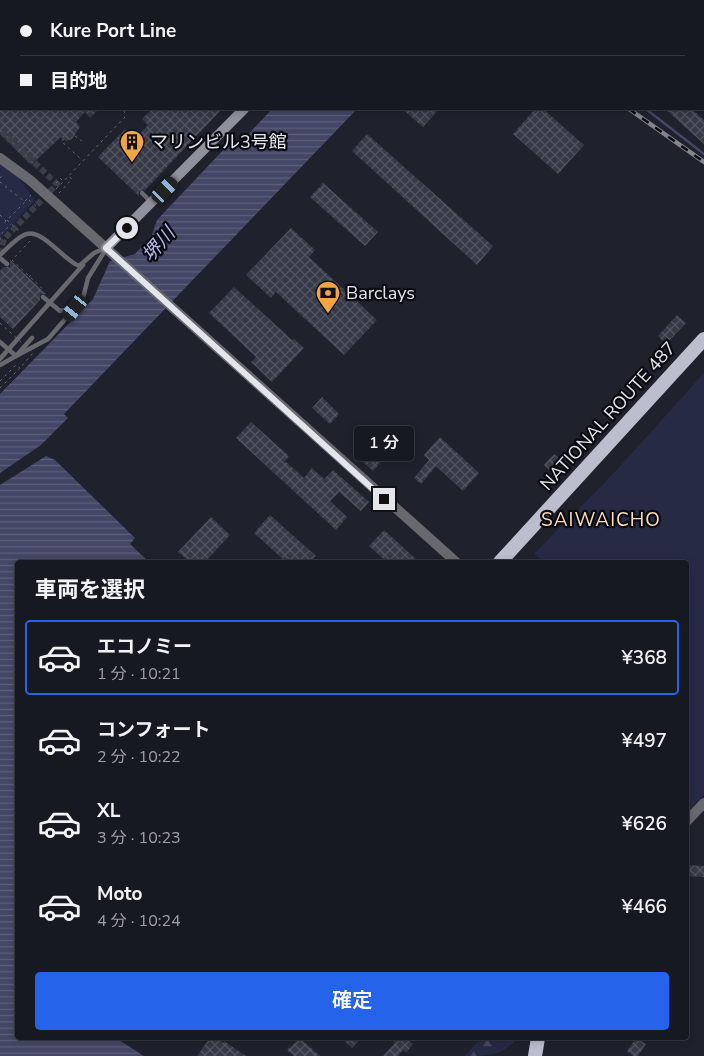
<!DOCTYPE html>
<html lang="ja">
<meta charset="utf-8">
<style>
body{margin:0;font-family:"Nunito Sans","Noto Sans JP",sans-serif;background:#24262f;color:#f1f3f6;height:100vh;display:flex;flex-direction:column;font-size:19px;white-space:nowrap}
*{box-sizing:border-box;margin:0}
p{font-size:16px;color:#9ea0a5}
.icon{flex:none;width:28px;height:28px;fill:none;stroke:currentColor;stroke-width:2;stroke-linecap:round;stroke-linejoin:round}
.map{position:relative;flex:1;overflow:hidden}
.panel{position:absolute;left:15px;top:560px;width:674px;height:480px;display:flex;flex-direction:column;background:#171922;border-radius:5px;box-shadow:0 2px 8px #0003,0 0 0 1px #363840}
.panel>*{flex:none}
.banner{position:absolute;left:0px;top:0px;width:705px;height:110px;box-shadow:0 2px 8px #0003,0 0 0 1px #363840;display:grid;align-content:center;height:110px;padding:0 20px;background:#171922}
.end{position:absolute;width:22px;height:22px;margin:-11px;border:6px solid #e3e5ed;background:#111;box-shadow:0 0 0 2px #111}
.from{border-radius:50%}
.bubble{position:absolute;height:35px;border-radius:5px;background:#171922;box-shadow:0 2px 8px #0003,0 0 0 1px #363840;font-size:16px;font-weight:600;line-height:35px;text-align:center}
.car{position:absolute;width:15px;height:30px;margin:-15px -8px;border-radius:6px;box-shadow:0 0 4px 1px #0007;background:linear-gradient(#222 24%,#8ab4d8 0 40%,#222 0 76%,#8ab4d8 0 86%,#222 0)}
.banner b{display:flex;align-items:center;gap:18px;height:48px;font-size:19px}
.banner b+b{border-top:1px solid #363840}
.banner i{width:12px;height:12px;background:#f1f3f6}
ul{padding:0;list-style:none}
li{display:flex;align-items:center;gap:15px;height:75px;margin:0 10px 8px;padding:0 10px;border:2px solid transparent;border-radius:5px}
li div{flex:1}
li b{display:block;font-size:19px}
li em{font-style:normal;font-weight:600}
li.active{border-color:#2563eb}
li>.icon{width:45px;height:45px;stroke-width:1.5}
h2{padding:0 20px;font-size:22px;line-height:60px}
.button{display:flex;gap:10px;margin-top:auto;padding:10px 20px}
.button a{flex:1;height:58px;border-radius:5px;background:#2563eb;color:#fff;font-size:20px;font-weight:600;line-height:58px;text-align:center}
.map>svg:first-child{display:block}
</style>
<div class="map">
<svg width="704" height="1056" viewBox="0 0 704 1056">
<defs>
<pattern id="forest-firs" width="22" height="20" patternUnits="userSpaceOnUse" patternTransform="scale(1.25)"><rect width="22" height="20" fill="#272a45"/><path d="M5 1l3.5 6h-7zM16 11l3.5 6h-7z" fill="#464960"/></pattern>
<pattern id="water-rules" width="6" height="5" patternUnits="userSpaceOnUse" patternTransform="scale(1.25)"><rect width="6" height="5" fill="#434765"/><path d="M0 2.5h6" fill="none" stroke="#5e617b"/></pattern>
<pattern id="building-cross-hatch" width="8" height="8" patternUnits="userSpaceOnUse" patternTransform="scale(1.25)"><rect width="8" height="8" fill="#363946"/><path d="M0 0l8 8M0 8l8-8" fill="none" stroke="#535661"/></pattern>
</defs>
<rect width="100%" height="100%" fill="#1f212d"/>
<!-- forest -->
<path fill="url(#forest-firs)" d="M481,1038H516C505,1056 486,1056 465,1056Z"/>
<!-- green -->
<g fill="#272a45">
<polygon points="0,162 17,176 35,200 0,238"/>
<polygon points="704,373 704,794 686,814 686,562 546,562 534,554 614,473"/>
</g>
<!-- water -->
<g fill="url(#water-rules)">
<polygon points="272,109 357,109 64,414 68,418 41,445 0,473 0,394 93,299 110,261 135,254 152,235 157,220 227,146 230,145 232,148 241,142"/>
<polygon points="46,456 55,460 135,538 130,544 149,562 18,562 18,1038 116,1038 144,1056 0,1056 0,485"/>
</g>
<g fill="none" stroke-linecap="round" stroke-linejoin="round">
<!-- stream -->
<g stroke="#434765" stroke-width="2.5">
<polyline points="512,0 513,1"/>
<polyline points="646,109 704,154"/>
</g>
</g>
<!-- building -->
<g fill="url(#building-cross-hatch)">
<polygon points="0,109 99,109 90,118 85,112 76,122 80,127 72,139 66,141 61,137 31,165 0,134"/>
<polygon points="152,109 222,109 145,190 139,191 139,196 98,157 125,129 135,139 148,125 142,119"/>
<polygon points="402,109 439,109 423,127"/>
<polygon points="535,109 543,109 584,145 558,174 513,134"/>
<polygon points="665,109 692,109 704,120 704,144"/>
<polygon points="367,134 493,246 477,265 352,151"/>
<polygon points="323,183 378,232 365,246 310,197"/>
<polygon points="291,228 315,250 309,257 377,320 344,355 276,292 271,298 246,275"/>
<polygon points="10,260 46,294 40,294 40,300 13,329 0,317 0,271 4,267 10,267"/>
<polygon points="234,287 292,340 294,339 304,348 272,382 251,362 256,357 209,313"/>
<polygon points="677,315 686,323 666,344 658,336"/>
<polygon points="322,397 339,414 330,424 312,408"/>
<polygon points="251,422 289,456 285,461 304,478 312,468 324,479 333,470 369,502 361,511 339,492 330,501 347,517 336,530 236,438"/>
<polygon points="440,437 479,473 463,491 436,466 421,484 414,478 429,460 424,455"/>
<polygon points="370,452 382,461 373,471 362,461"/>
<polygon points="554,454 561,460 551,471 544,465"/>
<polygon points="270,515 316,556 309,562 286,562 254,533"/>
<polygon points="211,517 230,535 205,562 190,562 178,552"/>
<polygon points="384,530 416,559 413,562 387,562 369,546"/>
<polygon points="686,865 704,866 704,877 686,876"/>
<polygon points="210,1038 216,1038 223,1043 224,1041 246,1056 197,1056"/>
<polygon points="300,1038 320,1056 294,1056 287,1050"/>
<polygon points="341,1038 361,1038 352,1048"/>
<polygon points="389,1038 406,1038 413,1044 406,1053 403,1050 398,1056 383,1056 395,1043"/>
<polygon points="636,1038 646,1044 638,1056 633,1056 627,1051"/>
</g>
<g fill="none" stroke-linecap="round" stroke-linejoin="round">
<!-- pedestrian-tunnel -->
<g stroke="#3c3e4a" stroke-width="6" stroke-dasharray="6 3" stroke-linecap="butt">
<polyline points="130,1 131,0"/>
<polyline points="0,254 4,239 57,184 2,132"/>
</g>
<!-- path -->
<g stroke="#666873" stroke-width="1" stroke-dasharray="2.5 4" stroke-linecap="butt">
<polyline points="332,1 333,0"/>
<polyline points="75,136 82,141"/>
<polyline points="64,139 61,141 82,160"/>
<polyline points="0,178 4,173"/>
<polyline points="0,182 25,202 4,223"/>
<polyline points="56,183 60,178 62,180"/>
<polyline points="56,189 125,117 124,109"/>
<polyline points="59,193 72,179 68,176"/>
<polyline points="29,200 36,206"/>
<polyline points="25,201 31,195"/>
<polyline points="0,215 6,221"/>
<polyline points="7,220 19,231"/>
<polyline points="0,240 2,233 11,224"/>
<polyline points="30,241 12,260 45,291"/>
<polyline points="29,277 34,273"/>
<polyline points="0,381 16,365 20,368"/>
<polyline points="0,388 19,369"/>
</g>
<!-- service -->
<g stroke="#67696f" stroke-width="4.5">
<polyline points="142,193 152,203"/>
<path d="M0,255C7,249 15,239 24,235C41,226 63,260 79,266L94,253L105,248"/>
<polyline points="0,258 7,264"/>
<polyline points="43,297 60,311 75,308 83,298 88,278 106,249"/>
<polyline points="0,342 16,356 48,339 74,309"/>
<polyline points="0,359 83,265"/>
<polyline points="0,365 16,356 32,338"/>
</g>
<!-- tertiary -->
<g stroke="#67696f" stroke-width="10">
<polyline points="122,0 124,1"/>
<polyline points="304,0 305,1"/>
<polyline points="589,0 590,1"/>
<polyline points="137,1 138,0"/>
<polyline points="704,105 704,106"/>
<polyline points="0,158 30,180 456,562"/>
<polyline points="686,822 704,803"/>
</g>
<!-- secondary -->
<g stroke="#8f919c" stroke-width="10">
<polyline points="345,1 346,0"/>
<polyline points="106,248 244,109"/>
</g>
<!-- trunk -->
<g stroke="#bcbece" stroke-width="14">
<polyline points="500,562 704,339"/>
<polyline points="535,1056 538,1038"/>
</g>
<defs>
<g id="rail">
<polyline points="483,0 485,1"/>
<polyline points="629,109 704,162"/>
</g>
</defs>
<!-- rail casing -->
<use href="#rail" stroke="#82848e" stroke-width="4.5"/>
<!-- rail -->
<use href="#rail" stroke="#0a0b10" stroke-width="2.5" stroke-dasharray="8" stroke-linecap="butt"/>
<!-- path-bridge -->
<polyline stroke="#666873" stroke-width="1" stroke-dasharray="2.5 4" stroke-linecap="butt" points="0,323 33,353 19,369"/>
</g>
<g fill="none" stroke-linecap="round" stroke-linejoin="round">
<!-- route -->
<polyline stroke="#e3e5ed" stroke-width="6" points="127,228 106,248 384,499"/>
</g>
<!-- icons -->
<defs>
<symbol id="building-pin" viewBox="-11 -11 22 30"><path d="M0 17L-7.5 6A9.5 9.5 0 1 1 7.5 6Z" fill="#f3a443" stroke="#0a0b10"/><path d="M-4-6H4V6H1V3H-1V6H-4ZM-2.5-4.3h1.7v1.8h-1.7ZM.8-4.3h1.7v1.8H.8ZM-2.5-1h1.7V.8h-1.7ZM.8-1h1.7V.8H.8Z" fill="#111"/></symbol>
<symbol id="bank-pin" viewBox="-11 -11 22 30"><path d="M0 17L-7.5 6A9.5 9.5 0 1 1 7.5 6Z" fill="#f3a443" stroke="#0a0b10"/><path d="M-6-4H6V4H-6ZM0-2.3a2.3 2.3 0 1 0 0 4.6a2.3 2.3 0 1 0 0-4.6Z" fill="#111"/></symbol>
</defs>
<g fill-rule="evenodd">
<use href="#building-pin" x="118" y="128" width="28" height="38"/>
<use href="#bank-pin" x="314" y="279" width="28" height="38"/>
</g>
<g text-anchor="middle" stroke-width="4.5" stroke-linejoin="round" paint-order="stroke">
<!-- poi labels -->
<g font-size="18" fill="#e3e5ed" stroke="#0a0b10" text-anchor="start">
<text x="150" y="148">マリンビル3号館</text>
<text x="346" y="299">Barclays</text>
</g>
<!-- street labels -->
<g font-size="18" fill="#e3e5ed" stroke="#0a0b10">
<text transform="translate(608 416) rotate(-48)" y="6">NATIONAL ROUTE 487</text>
</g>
<!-- water labels -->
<g font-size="19" font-style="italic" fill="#b2baf2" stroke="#0a0b10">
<text transform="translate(158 244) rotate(-49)" y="7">堺川</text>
</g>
<!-- neighbourhood labels -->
<g font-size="19" letter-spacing="1" fill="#fedcb9" stroke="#0a0b10">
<text x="601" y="526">SAIWAICHO</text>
</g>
</g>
</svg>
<i class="end from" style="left:127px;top:228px"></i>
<i class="end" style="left:384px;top:499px"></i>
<div class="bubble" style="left:354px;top:426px;width:60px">1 分</div>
<i class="car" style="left:165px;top:190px;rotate:44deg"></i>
<i class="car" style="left:75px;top:308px;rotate:219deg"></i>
<div class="banner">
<b><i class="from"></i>Kure Port Line</b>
<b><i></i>目的地</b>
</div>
<section class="panel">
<h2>車両を選択</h2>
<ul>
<li class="active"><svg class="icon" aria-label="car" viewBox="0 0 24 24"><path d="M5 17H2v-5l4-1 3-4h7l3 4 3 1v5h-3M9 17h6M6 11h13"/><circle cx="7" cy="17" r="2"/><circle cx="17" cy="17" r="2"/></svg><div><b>エコノミー</b><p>1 分 · 10:21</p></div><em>¥368</em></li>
<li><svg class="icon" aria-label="car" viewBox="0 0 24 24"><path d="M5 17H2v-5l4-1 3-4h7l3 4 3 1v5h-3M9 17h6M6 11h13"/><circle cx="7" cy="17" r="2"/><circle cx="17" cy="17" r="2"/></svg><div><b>コンフォート</b><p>2 分 · 10:22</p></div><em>¥497</em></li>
<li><svg class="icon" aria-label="car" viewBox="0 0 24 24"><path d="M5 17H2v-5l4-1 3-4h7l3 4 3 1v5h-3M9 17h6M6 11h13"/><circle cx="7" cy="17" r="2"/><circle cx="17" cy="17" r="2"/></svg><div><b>XL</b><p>3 分 · 10:23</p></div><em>¥626</em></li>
<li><svg class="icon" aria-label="car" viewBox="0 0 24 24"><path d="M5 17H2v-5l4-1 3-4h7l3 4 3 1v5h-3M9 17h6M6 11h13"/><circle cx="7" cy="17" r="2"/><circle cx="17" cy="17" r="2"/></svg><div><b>Moto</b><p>4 分 · 10:24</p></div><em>¥466</em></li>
</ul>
<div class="button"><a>確定</a></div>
</section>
</div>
